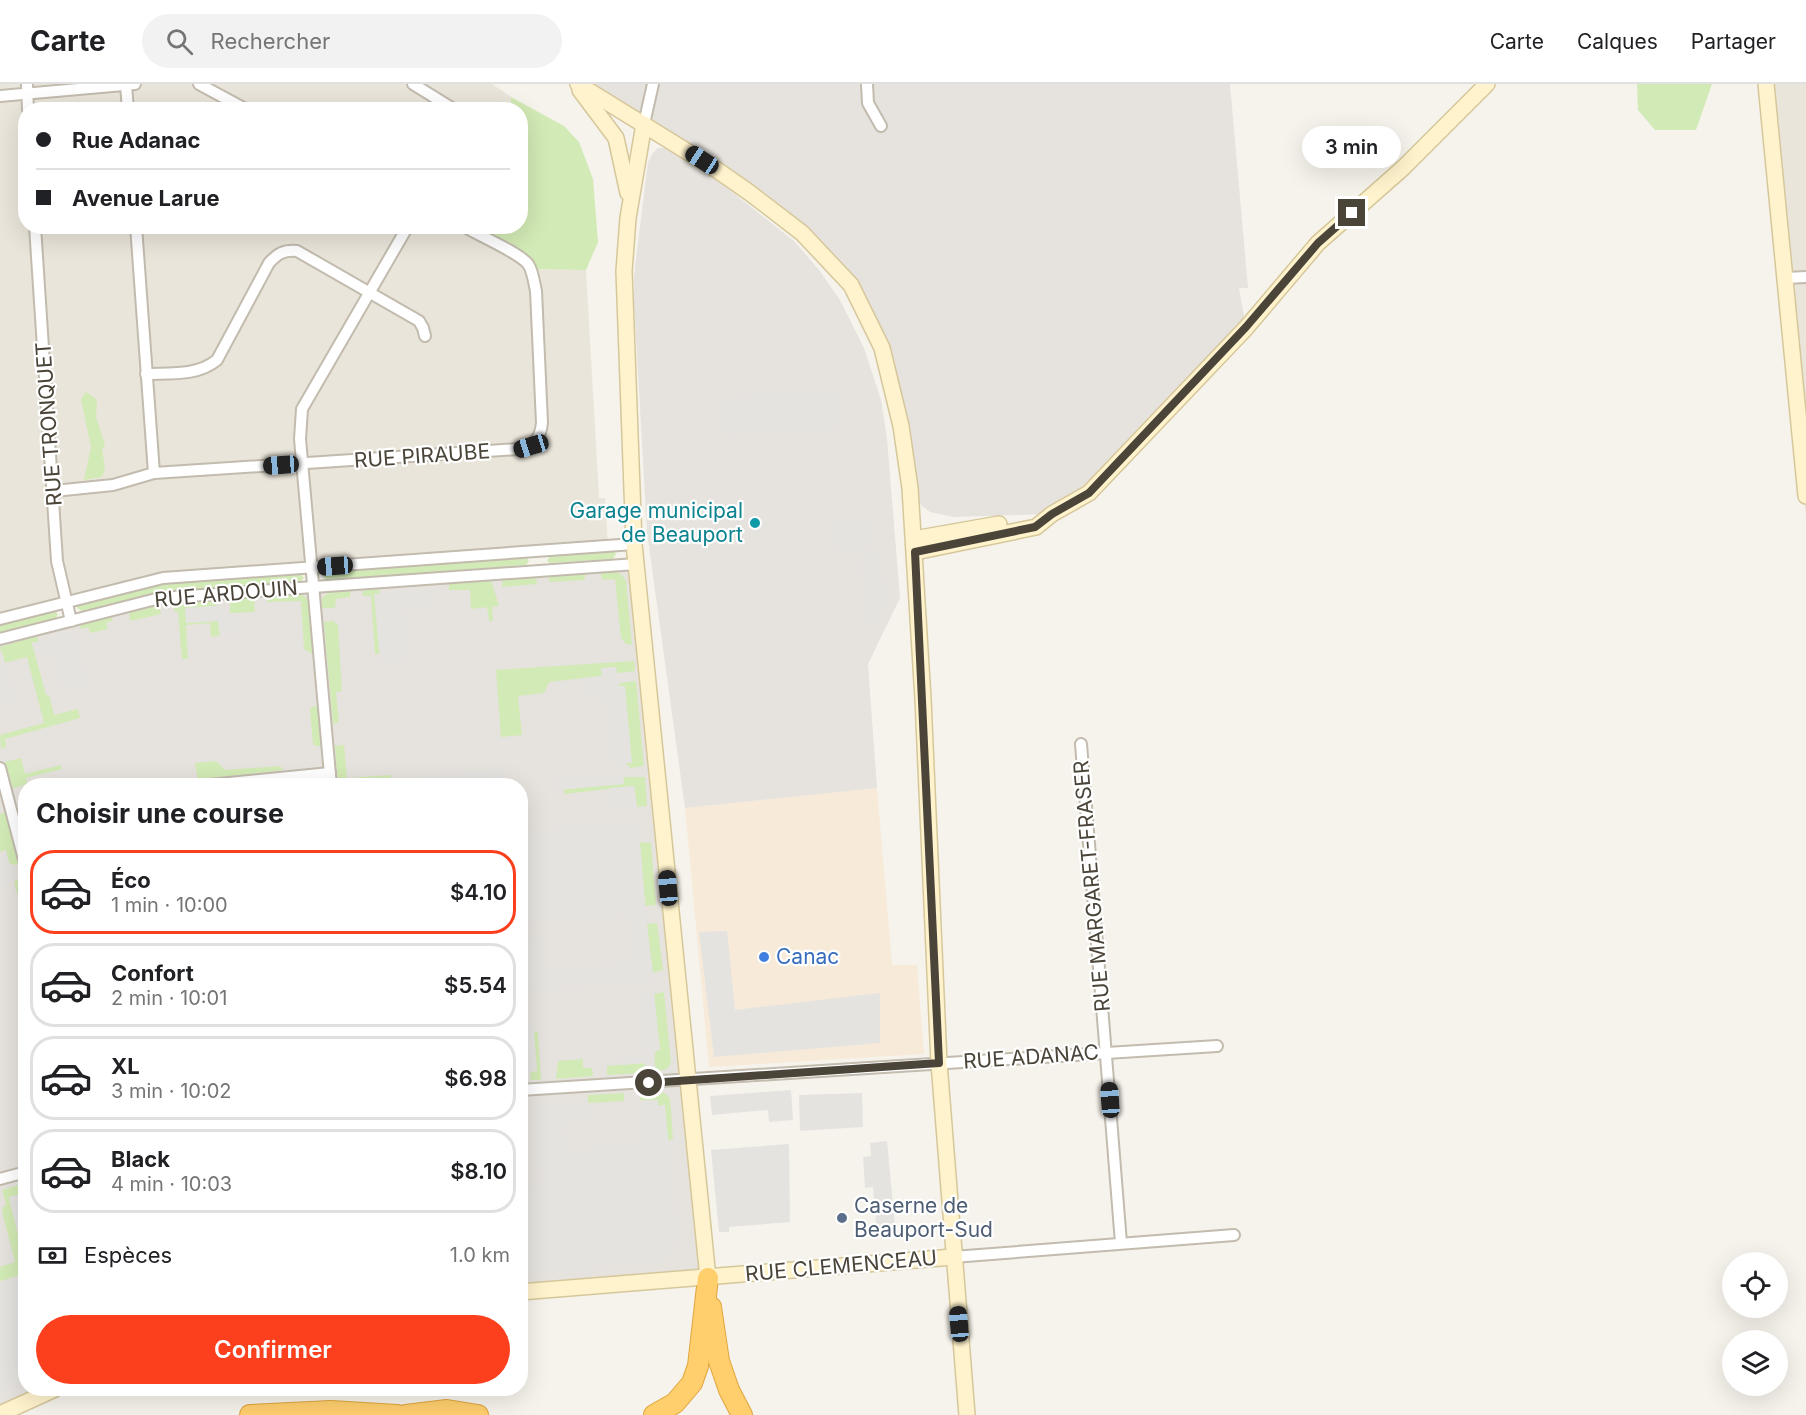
<!DOCTYPE html>
<html lang="fr">
<meta charset="utf-8">
<style>
body{margin:0;font-family:Inter,sans-serif;background:#f2f2f2;color:#202124;height:100vh;display:flex;flex-direction:column;font-size:22px;white-space:nowrap}
*{box-sizing:border-box;margin:0}
p{font-size:20px;color:#757577}
.icon{flex:none;width:33px;height:33px;fill:none;stroke:currentColor;stroke-width:2;stroke-linecap:round;stroke-linejoin:round}
.map{position:relative;flex:1;overflow:hidden}
.panel{position:absolute;left:18px;top:694px;width:510px;height:618px;display:flex;flex-direction:column;background:#fff;border-radius:24px;box-shadow:0 6px 24px #0002}
.panel>*{flex:none}
.top-card{position:absolute;left:18px;top:18px;width:510px;height:132px;border-radius:24px;box-shadow:0 6px 24px #0002;display:grid;align-content:center;height:132px;padding:0 18px;background:#fff}
.fabs{position:absolute;left:1722px;top:1168px;display:grid;gap:12px}
.fabs a{display:grid;place-items:center;width:66px;height:66px;border-radius:50%;background:#fff;box-shadow:0 6px 24px #0002;font-size:30px}
.end{position:absolute;width:27px;height:27px;margin:-14px;border:8px solid #4b4439;background:#fff;box-shadow:0 0 0 3px #fff}
.from{border-radius:50%}
.bubble{position:absolute;height:42px;border-radius:21px;background:#fff;box-shadow:0 6px 24px #0002;font-size:20px;font-weight:600;line-height:42px;text-align:center}
.car{position:absolute;width:18px;height:36px;margin:-18px -9px;border-radius:8px;box-shadow:0 0 4px 2px #0007;background:linear-gradient(#222 24%,#8ab4d8 0 40%,#222 0 76%,#8ab4d8 0 86%,#222 0)}
.top-card b{display:flex;align-items:center;gap:21px;height:57px;font-size:22px}
.top-card b+b{border-top:2px solid #e0e0e0}
.top-card i{width:15px;height:15px;background:#202124}
ul{padding:0;list-style:none}
li{display:flex;align-items:center;gap:18px;height:84px;margin:0 12px 9px;padding:0 6px;border:3px solid #e0e0e0;border-radius:24px}
li div{flex:1}
li b{display:block;font-size:22px}
li em{font-style:normal;font-weight:600}
li.active{border-color:#fc3f1d}
li>.icon{width:54px;height:54px;stroke-width:1.5}
h2{padding:0 18px;font-size:27px;line-height:72px}
.pay{display:flex;align-items:center;gap:15px;height:66px;padding:0 18px;font-size:22px}
.pay p{margin-inline-start:auto}
.button{display:flex;gap:12px;margin-top:auto;padding:12px 18px}
.button a{flex:1;height:69px;border-radius:36px;background:#fc3f1d;color:#fff;font-size:24px;font-weight:600;line-height:69px;text-align:center}
header{display:flex;align-items:center;gap:36px;box-sizing:border-box;height:84px;padding:0 30px;background:#fff;border-bottom:2px solid #e0e0e0}
header strong{font-size:28px}
nav{display:flex;gap:33px;margin-inline-start:auto;font-size:21px}
.search{width:420px;height:54px;background:#f2f2f2;display:flex;align-items:center;gap:15px;box-sizing:border-box;padding:0 21px;border-radius:33px;color:#757577;font-size:22px}
.map>svg:first-child{display:block}
</style>
<header>
<strong>Carte</strong>
<div class="search"><svg class="icon" aria-label="search" viewBox="0 0 24 24"><circle cx="10" cy="10" r="6"/><path d="M15 15l6 6"/></svg>Rechercher</div>
<nav><a>Carte</a><a>Calques</a><a>Partager</a></nav>
</header>
<div class="map">
<svg width="1806" height="1331" viewBox="0 0 1806 1331">
<rect width="100%" height="100%" fill="#f6f3ec"/>
<!-- residential -->
<g fill="#eae5da">
<polygon points="0,0 492,0 511,13 510,26 26,26 26,142 465,143 530,185 586,186 599,414 605,414 608,462 163,494 0,535"/>
<polygon points="1768,0 1806,0 1806,435 1785,192"/>
</g>
<!-- commercial -->
<polygon fill="#f7ead8" points="877,704 892,881 917,881 924,970 709,983 685,724"/>
<!-- industrial -->
<g fill="#e6e2dd">
<polygon points="578,0 1230,0 1248,204 1239,204 1246,244 1089,409 1052,430 954,433 930,428 921,421 910,404 882,264 851,201 802,149"/>
<polygon points="658,64 668,64 690,75 794,157 819,186 840,216 864,264 881,316 887,354 900,514 868,580 877,704 685,724 647,448 634,218 634,191 648,78 653,69"/>
<polygon points="636,480 708,1194 521,1208 520,702 26,702 26,1305 55,1305 0,1330 0,555 160,514"/>
</g>
<!-- green -->
<g fill="#d2eab5">
<polygon points="1637,0 1712,0 1696,46 1655,46 1638,26"/>
<polygon points="511,13 564,42 579,58 593,95 598,158 586,186 530,185 465,142 520,142 520,26 510,25"/>
<polygon points="86,308 97,316 96,333 105,361 102,365 105,384 102,393 84,396 91,363 81,315"/>
<polygon points="613,467 616,470 613,475 550,479 547,477 551,471"/>
<polygon points="526,473 529,477 526,481 326,496 323,491 325,488"/>
<polygon points="614,487 621,490 626,497 632,561 626,560 621,554 615,495 604,496 601,493 601,488"/>
<polygon points="301,490 304,494 301,497 160,508 82,527 77,524 79,520 162,500"/>
<polygon points="586,490 584,496 549,498 549,492"/>
<polygon points="536,493 537,500 502,503 503,496"/>
<polygon points="491,496 499,522 492,523 493,537 489,537 487,523 471,525 470,506 449,506 449,499"/>
<polygon points="379,505 380,509 375,511 380,570 375,570 371,512 363,512 362,507"/>
<polygon points="351,507 350,513 336,515 335,524 322,524 322,514 330,508"/>
<polygon points="300,510 307,514 309,519 314,571 304,565 301,517 267,518 267,513"/>
<polygon points="254,513 255,528 230,529 230,515"/>
<polygon points="216,516 217,522 185,524 187,539 218,537 220,551 211,553 210,539 186,541 188,575 182,575 178,528 175,528 173,519"/>
<polygon points="159,521 161,530 130,537 129,529"/>
<polygon points="54,527 58,530 56,534 0,549 0,540"/>
<polygon points="111,533 113,536 106,539 108,545 90,549 88,543 82,545 80,543 81,541"/>
<polygon points="333,537 338,541 342,607 336,608 339,638 333,640 324,538"/>
<polygon points="37,552 39,557 32,559 46,611 49,611 54,631 78,625 80,634 5,655 6,662 1,665 0,651 44,639 27,573 4,579 0,563"/>
<polygon points="634,577 635,587 617,589 616,583 601,585 602,592 549,598 544,609 518,612 522,651 501,653 496,586"/>
<polygon points="636,597 644,682 631,684 625,679 632,679 618,603 620,599"/>
<polygon points="318,622 322,662 316,662 313,660 310,625 312,623"/>
<polygon points="344,661 347,694 391,691 391,696 338,700 335,662"/>
<polygon points="21,674 25,690 61,681 62,685 26,694 27,700 12,705 5,678"/>
<polygon points="216,677 225,686 280,682 283,686 198,696 195,679"/>
<polygon points="623,693 645,693 647,722 637,723 634,702 564,710 564,705 623,700"/>
<polygon points="5,728 18,780 13,781 9,779 6,766 0,768 0,730"/>
<polygon points="640,758 651,759 656,821 645,822"/>
<polygon points="22,795 25,810 25,842 14,797"/>
<polygon points="657,839 663,886 653,889 647,840"/>
<polygon points="664,908 671,979 667,985 656,988 654,973 656,967 660,966 654,910"/>
<polygon points="536,947 538,949 541,996 531,996 530,988 537,986 534,949"/>
<polygon points="583,975 583,984 592,984 593,992 556,995 558,977"/>
<polygon points="642,979 645,981 646,989 607,991 607,982"/>
<polygon points="658,1007 666,1010 670,1015 673,1055 668,1056 664,1021 658,1022 658,1016 640,1016 640,1008"/>
<polygon points="624,1009 624,1017 588,1019 588,1011"/>
<polygon points="25,1099 25,1109 9,1114 25,1179 25,1190 0,1197 0,1183 15,1178 3,1132 2,1125 6,1120 2,1106"/>
</g>
<!-- parking -->
<g fill="#e5e3e0">
<polygon points="835,308 837,343 724,350 722,315"/>
<polygon points="868,438 870,463 836,465 834,440"/>
<polygon points="880,472 884,516 878,540 867,541 861,474"/>
<polygon points="430,506 430,520 402,522 405,575 380,577 374,510"/>
<polygon points="217,522 230,529 237,529 239,550 220,551 218,537 186,539 185,524"/>
<polygon points="73,549 86,599 63,605 53,566 35,570 32,559"/>
<polygon points="2,568 15,617 0,621 0,569"/>
<polygon points="616,583 618,602 625,602 632,679 613,680 607,621 600,621 599,607 584,609 582,594 602,592 601,584"/>
<polygon points="504,686 505,702 348,702 348,699"/>
<polygon points="623,690 624,700 557,706 556,696"/>
<polygon points="634,702 637,723 612,725 610,704"/>
<polygon points="638,738 646,828 521,839 521,749"/>
<polygon points="6,768 9,779 13,781 17,796 0,800 0,770"/>
<polygon points="646,829 652,896 525,906 521,852 534,851 535,854 542,854 546,887 634,880 630,830"/>
<polygon points="727,847 735,926 880,909 880,959 714,973 699,848"/>
<polygon points="654,909 660,966 654,967 655,978 622,981 621,974 646,973 641,910"/>
<polygon points="533,938 537,987 521,990 521,939"/>
<polygon points="791,1006 793,1036 769,1038 768,1026 712,1031 710,1012"/>
<polygon points="862,1009 863,1043 800,1047 799,1011"/>
<polygon points="658,1016 658,1022 665,1021 677,1157 661,1177 595,1183 587,1100 543,1103 536,1024 588,1020 589,1036 561,1038 565,1071 591,1069 591,1064 644,1061 641,1017"/>
<polygon points="887,1057 895,1142 878,1143 876,1138 873,1103 865,1104 863,1073 871,1072 870,1059"/>
<polygon points="789,1060 790,1138 729,1143 729,1148 719,1148 711,1066"/>
<polygon points="585,1101 593,1183 521,1189 521,1106"/>
<polygon points="25,1109 26,1109 25,1179 9,1113"/>
<polygon points="25,1192 25,1297 0,1306 0,1199"/>
</g>
<g fill="none" stroke-linecap="round" stroke-linejoin="round">
<defs>
<g id="street">
<polyline points="27,0 28,26"/>
<polyline points="199,0 247,26"/>
<polyline points="413,0 455,26"/>
<polyline points="867,0 868,19 881,42"/>
<polyline points="126,1 128,26"/>
<polyline points="0,12 135,0"/>
<polyline points="644,40 653,0"/>
<polyline points="35,142 57,477 71,537"/>
<polyline points="136,142 154,389"/>
<polyline points="1786,194 1806,193"/>
<path d="M146,290C172,289 197,292 217,276L269,179C278,169 284,166 297,167L419,237L423,244L425,252"/>
<path d="M54,407L113,401L154,389L518,365C534,361 540,356 542,339L536,207C534,199 533,187 528,180C518,168 478,151 463,142"/>
<polyline points="0,535 163,494 634,460"/>
<polyline points="0,555 160,514 636,480"/>
<polyline points="1081,660 1121,1159"/>
<polyline points="0,684 26,783"/>
<polyline points="199,702 330,689"/>
<polyline points="331,702 300,355 302,325 408,142"/>
<polyline points="520,1006 1217,962"/>
<polyline points="0,1095 26,1088"/>
<polyline points="953,1173 1234,1151"/>
</g>
<g id="secondary">
<polyline points="578,0 717,86 750,109 802,149 851,201 882,264 901,342 910,404 923,615 939,979 967,1331"/>
<polyline points="1766,0 1806,412"/>
<polyline points="580,6 616,54 628,109"/>
<polyline points="644,40 628,134 624,187 634,460 708,1194"/>
<polyline points="914,455 999,440"/>
<polyline points="915,468 1036,443 1052,430 1089,409 1246,244 1318,159 1403,84 1487,0"/>
<polyline points="520,1208 953,1173"/>
<polyline points="0,1330 55,1305"/>
</g>
<g id="highway">
<polyline points="711,1223 719,1277 729,1306 742,1331"/>
<polyline points="250,1331 331,1327 397,1331"/>
<polyline points="406,1331 447,1326 478,1331"/>
<polyline points="654,1331 675,1319 692,1299 698,1282 708,1194"/>
</g>
</defs>
<!-- street casing -->
<use href="#street" stroke="#c2bbae" stroke-width="14"/>
<!-- secondary casing -->
<use href="#secondary" stroke="#d6c79b" stroke-width="18"/>
<!-- highway casing -->
<use href="#highway" stroke="#e0a43c" stroke-width="22"/>
<!-- street -->
<use href="#street" stroke="#fff" stroke-width="10"/>
<!-- secondary -->
<use href="#secondary" stroke="#fff3cd" stroke-width="15"/>
<!-- highway -->
<use href="#highway" stroke="#ffcf6e" stroke-width="20"/>
</g>
<g fill="none" stroke-linecap="round" stroke-linejoin="round">
<!-- route -->
<polyline stroke="#4b4439" stroke-width="8" points="649,999 939,979 915,468 1035,443 1052,430 1089,409 1246,243 1318,159 1352,129"/>
</g>
<!-- markers -->
<circle fill="#0f9aa8" stroke="#fff" stroke-width="2" cx="755" cy="439" r="6"/>
<circle fill="#3f7fe0" stroke="#fff" stroke-width="2" cx="764" cy="873" r="6"/>
<circle fill="#5c6f8a" stroke="#fff" stroke-width="2" cx="842" cy="1134" r="6"/>
<g text-anchor="middle" stroke-width="4.5" stroke-linejoin="round" paint-order="stroke">
<!-- street labels -->
<g font-size="21" fill="#4b4439" stroke="#fff">
<text transform="translate(49 340) rotate(-94)" y="7">RUE TRONQUET</text>
<text transform="translate(422 372) rotate(-4)" y="7">RUE PIRAUBE</text>
<text transform="translate(226 510) rotate(-5)" y="7">RUE ARDOUIN</text>
<text transform="translate(1092 802) rotate(-95)" y="7">RUE MARGARET-FRASER</text>
<text transform="translate(1031 973) rotate(-4)" y="7">RUE ADANAC</text>
<text transform="translate(841 1182) rotate(-5)" y="7">RUE CLEMENCEAU</text>
</g>
<!-- culture labels -->
<g font-size="21" fill="#0d838f" stroke="#fff" text-anchor="end">
<text x="743" y="434">Garage municipal<tspan x="743" dy="24">de Beauport</tspan></text>
</g>
<!-- shop labels -->
<g font-size="21" fill="#366cbe" stroke="#fff" text-anchor="start">
<text x="776" y="880">Canac</text>
</g>
<!-- service labels -->
<g font-size="21" fill="#4e5e75" stroke="#fff" text-anchor="start">
<text x="854" y="1129">Caserne de<tspan x="854" dy="24">Beauport-Sud</tspan></text>
</g>
</g>
</svg>
<div class="fabs">
<a><svg class="icon" aria-label="locate" viewBox="0 0 24 24"><circle cx="12" cy="12" r="6"/><path d="M12 2v4M12 18v4M2 12h4M18 12h4"/></svg></a>
<a><svg class="icon" aria-label="layers" viewBox="0 0 24 24"><path d="M12 4l9 5-9 5-9-5zM3 14l9 5 9-5"/></svg></a>
</div>
<i class="end from" style="left:649px;top:999px"></i>
<i class="end" style="left:1352px;top:129px"></i>
<div class="bubble" style="left:1302px;top:42px;width:99px">3 min</div>
<i class="car" style="left:702px;top:76px;rotate:303deg"></i>
<i class="car" style="left:531px;top:362px;rotate:253deg"></i>
<i class="car" style="left:281px;top:381px;rotate:266deg"></i>
<i class="car" style="left:335px;top:482px;rotate:266deg"></i>
<i class="car" style="left:668px;top:804px;rotate:355deg"></i>
<i class="car" style="left:1110px;top:1016px;rotate:356deg"></i>
<i class="car" style="left:959px;top:1240px;rotate:355deg"></i>
<div class="top-card">
<b><i class="from"></i>Rue Adanac</b>
<b><i></i>Avenue Larue</b>
</div>
<section class="panel">
<h2>Choisir une course</h2>
<ul>
<li class="active"><svg class="icon" aria-label="car" viewBox="0 0 24 24"><path d="M5 17H2v-5l4-1 3-4h7l3 4 3 1v5h-3M9 17h6M6 11h13"/><circle cx="7" cy="17" r="2"/><circle cx="17" cy="17" r="2"/></svg><div><b>Éco</b><p>1 min · 10:00</p></div><em>$4.10</em></li>
<li><svg class="icon" aria-label="car" viewBox="0 0 24 24"><path d="M5 17H2v-5l4-1 3-4h7l3 4 3 1v5h-3M9 17h6M6 11h13"/><circle cx="7" cy="17" r="2"/><circle cx="17" cy="17" r="2"/></svg><div><b>Confort</b><p>2 min · 10:01</p></div><em>$5.54</em></li>
<li><svg class="icon" aria-label="car" viewBox="0 0 24 24"><path d="M5 17H2v-5l4-1 3-4h7l3 4 3 1v5h-3M9 17h6M6 11h13"/><circle cx="7" cy="17" r="2"/><circle cx="17" cy="17" r="2"/></svg><div><b>XL</b><p>3 min · 10:02</p></div><em>$6.98</em></li>
<li><svg class="icon" aria-label="car" viewBox="0 0 24 24"><path d="M5 17H2v-5l4-1 3-4h7l3 4 3 1v5h-3M9 17h6M6 11h13"/><circle cx="7" cy="17" r="2"/><circle cx="17" cy="17" r="2"/></svg><div><b>Black</b><p>4 min · 10:03</p></div><em>$8.10</em></li>
</ul>
<div class="pay"><svg class="icon" aria-label="cash" viewBox="0 0 24 24"><path d="M3 7h18v10H3z"/><circle cx="12" cy="12" r="2"/></svg>Espèces<p>1.0 km</p></div>
<div class="button"><a>Confirmer</a></div>
</section>
</div>
